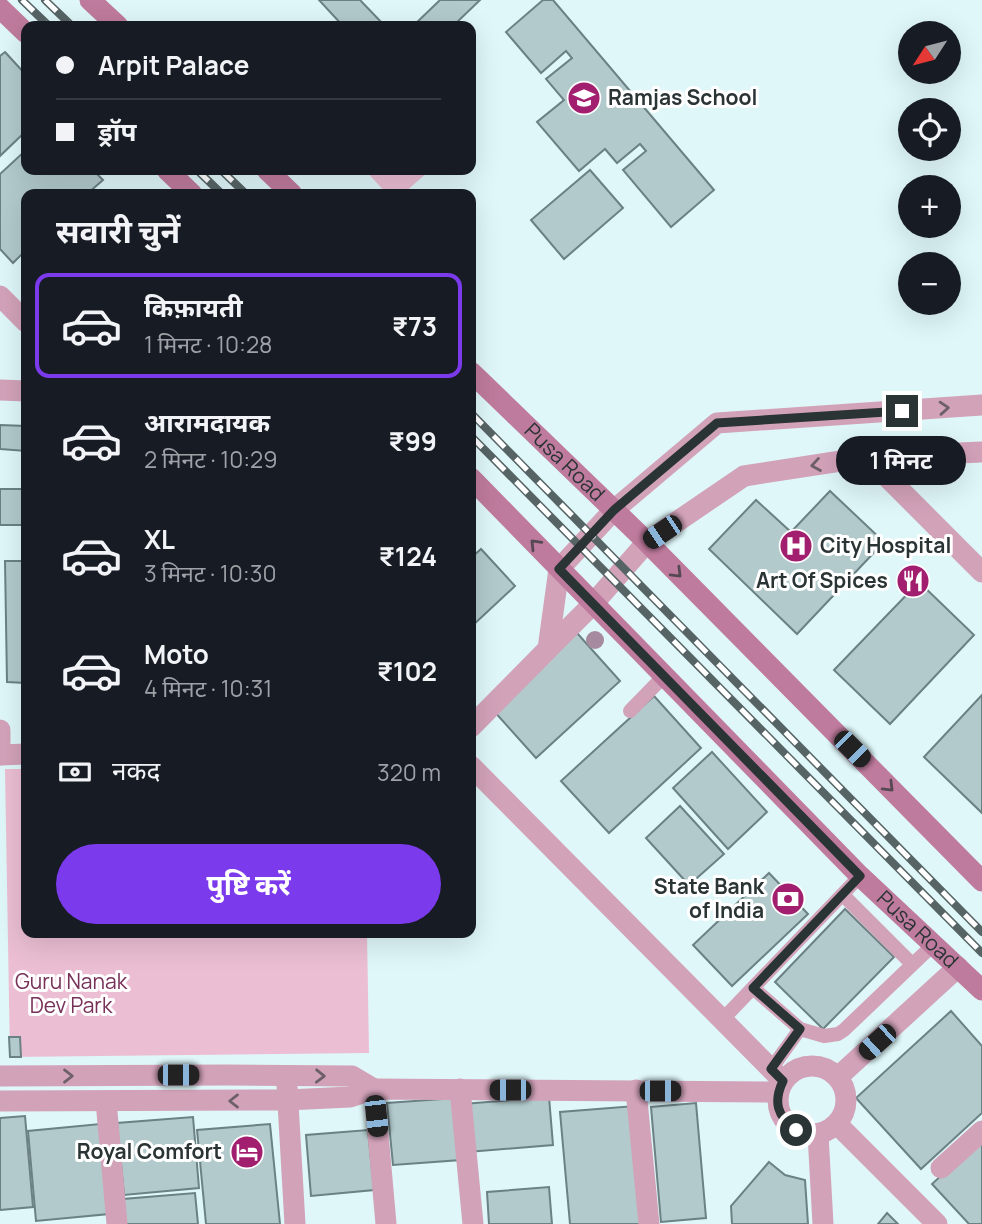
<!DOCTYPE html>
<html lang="hi">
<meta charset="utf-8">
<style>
body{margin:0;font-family:Manrope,"Noto Sans Devanagari",sans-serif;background:#20242c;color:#f1f3f6;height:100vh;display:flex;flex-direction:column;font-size:26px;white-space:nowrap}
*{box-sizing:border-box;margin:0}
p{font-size:23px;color:#9ea1a6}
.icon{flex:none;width:38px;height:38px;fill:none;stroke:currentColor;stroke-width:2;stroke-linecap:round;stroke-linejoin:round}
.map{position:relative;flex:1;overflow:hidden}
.sheet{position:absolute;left:21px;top:189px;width:455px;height:749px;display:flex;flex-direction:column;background:#171b24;border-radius:14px;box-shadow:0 7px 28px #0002}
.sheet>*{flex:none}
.top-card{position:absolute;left:21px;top:21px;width:455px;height:154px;border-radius:14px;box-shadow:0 7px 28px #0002;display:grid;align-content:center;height:154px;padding:0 35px;background:#171b24}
.needle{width:46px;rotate:234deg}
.buttons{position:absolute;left:898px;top:21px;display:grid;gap:14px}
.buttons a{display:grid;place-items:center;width:63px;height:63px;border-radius:50%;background:#171b24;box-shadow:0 7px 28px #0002;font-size:35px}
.end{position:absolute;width:32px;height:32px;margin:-16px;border:9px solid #2b3435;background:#fff;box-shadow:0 0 0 4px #fff}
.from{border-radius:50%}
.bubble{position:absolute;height:49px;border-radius:24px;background:#171b24;box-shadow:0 7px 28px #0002;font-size:23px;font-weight:700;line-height:49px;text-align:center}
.car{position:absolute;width:21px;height:42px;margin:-21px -10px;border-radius:9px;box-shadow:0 0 5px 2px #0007;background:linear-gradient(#222 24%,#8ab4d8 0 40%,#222 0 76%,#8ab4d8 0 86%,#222 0)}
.top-card b{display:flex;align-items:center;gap:24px;height:66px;font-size:26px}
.top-card b+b{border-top:2px solid #363941}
.top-card i{width:18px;height:18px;background:#f1f3f6}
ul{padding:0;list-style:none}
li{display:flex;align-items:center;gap:21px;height:105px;margin:0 14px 10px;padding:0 21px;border:4px solid transparent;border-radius:14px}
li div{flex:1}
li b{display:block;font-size:26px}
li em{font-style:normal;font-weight:700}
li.selected{border-color:#7c3aed}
li>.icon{width:63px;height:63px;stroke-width:1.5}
h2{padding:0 35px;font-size:32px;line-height:84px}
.pay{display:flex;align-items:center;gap:18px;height:77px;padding:0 35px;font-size:26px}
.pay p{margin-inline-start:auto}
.cta{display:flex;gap:14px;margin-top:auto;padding:14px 35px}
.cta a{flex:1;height:80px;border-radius:42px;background:#7c3aed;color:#fff;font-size:28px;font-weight:700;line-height:80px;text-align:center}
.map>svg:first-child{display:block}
</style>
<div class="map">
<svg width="982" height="1224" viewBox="0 0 982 1224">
<rect width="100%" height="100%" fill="#dff7f9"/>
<!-- green -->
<g fill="#ebbed3">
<polygon points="365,170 430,170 403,194 387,194"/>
<polygon points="5,769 26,769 26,933 367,933 369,1053 10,1057"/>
</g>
<!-- building -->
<g fill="#b2cacc" stroke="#6b8183" stroke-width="2">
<polygon points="319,0 360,0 385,26 343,26"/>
<polygon points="440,0 480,0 453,26 413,26"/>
<polygon points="543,0 553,0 714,190 671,227 623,170 646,151 640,144 617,163 605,149 579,171 537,122 564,100 546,79 572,58 566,51 541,73 506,32"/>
<polygon points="5,52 26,75 26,131 0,156 0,56"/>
<polygon points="26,150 26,170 93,170 103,180 87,194 26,194 26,250 13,263 0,249 0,174"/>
<polygon points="590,170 623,208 564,259 531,220"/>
<polygon points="0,425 26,426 26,451 0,449"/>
<rect x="0" y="489" width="26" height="36"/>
<polygon points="830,491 884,542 797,634 709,549 756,500 791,532"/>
<polygon points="481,549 515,586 471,627 471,558"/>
<polygon points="5,561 26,561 26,683 7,682"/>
<polygon points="919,582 974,635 890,724 834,670"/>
<polygon points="577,633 620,681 536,758 493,710"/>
<polygon points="982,695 982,813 924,757"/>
<polygon points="654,696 701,748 609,833 561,781"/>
<polygon points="712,752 767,812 728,849 673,788"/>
<polygon points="680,806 724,854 689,885 646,838"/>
<polygon points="769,873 808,914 732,986 693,945"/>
<polygon points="845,909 894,957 823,1029 775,982"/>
<polygon points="951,1011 982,1046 982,1113 921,1169 856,1098"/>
<polygon points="9,1037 20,1037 21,1057 10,1057"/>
<polygon points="549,1097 553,1145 468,1152 463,1104"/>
<polygon points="456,1098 461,1160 393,1165 387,1103"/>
<polygon points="696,1103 706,1218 661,1222 651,1107"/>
<polygon points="635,1106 645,1224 570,1224 560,1112"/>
<polygon points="25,1116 33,1207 0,1210 0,1118"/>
<polygon points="193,1117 199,1188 124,1195 117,1123"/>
<polygon points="100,1124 109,1214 36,1221 28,1131"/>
<polygon points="270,1124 280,1224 206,1224 197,1130"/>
<polygon points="368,1130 374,1190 311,1196 306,1135"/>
<polygon points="982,1138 982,1224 969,1224 932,1184"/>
<polygon points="769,1162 785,1175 805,1180 808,1224 732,1224 731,1206"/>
<polygon points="549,1187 552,1224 489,1224 487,1192"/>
<polygon points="195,1193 198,1224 126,1224 123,1199"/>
<polygon points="887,1213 898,1224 878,1224"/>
</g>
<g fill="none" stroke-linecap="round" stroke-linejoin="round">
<!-- service -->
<g stroke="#d2a2b9" stroke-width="14">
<polyline points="630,711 664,676"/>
<polyline points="843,895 912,964"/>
<polyline points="753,988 800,1029 824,1036 838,1034 844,1030 934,944"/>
<polyline points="722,1020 860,876"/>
<polyline points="771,1069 800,1029"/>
</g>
<!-- minor -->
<g stroke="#d2a2b9" stroke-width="21">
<polyline points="0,296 26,322"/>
<polyline points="867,457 982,572"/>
<polyline points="471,727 548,649"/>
<polyline points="0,730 0,755"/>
<polyline points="0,755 26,754"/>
<polyline points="471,766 783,1081"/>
<polyline points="374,1089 386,1224"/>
<polyline points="460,1089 473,1224"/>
<polyline points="636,1090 649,1224"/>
<polyline points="106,1101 117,1224"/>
<polyline points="837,1124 937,1224"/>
<polyline points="941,1168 982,1131"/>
</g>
<!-- tertiary -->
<g stroke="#d2a2b9" stroke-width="21">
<polyline points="0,390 26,391"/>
<polyline points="548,649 559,569 614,510 717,423 982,405"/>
<polyline points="548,649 593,604 647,542 744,476 867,457 982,452"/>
<circle cx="812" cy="1100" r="34"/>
<polyline points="0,1076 227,1075 352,1076 374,1089"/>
<polyline points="838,1077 958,967"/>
<polyline points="287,1086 295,1224"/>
<polyline points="0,1101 287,1100 350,1097 374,1089 778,1092"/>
<polyline points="818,1134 823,1224"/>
</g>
<!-- secondary -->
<g stroke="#bf7b9d" stroke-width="21">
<polyline points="90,0 118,26"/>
<polyline points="0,8 26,33"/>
<polyline points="167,170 192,194"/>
<polyline points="267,170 292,194"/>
<path id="s1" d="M471,372L647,542L982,881"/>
<path id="s2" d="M471,478L860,876L982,990"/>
</g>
<defs>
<g id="rail">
<polyline points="22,0 49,26"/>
<polyline points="45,0 72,26"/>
<polyline points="197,170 222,194"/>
<polyline points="221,170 246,194"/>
<polyline points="471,413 982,932"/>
<polyline points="471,436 982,953"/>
</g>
</defs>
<!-- rail casing -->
<use href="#rail" stroke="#576465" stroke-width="8"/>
<!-- rail -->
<use href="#rail" stroke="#fff" stroke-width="5" stroke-dasharray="16" stroke-linecap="butt"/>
</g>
<!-- trees -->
<circle fill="#a68aa0" cx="595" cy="640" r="9"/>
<!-- one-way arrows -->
<defs><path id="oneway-chevron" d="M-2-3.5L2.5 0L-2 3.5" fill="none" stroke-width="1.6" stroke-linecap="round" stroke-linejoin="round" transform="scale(1.75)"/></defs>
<g stroke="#6e606a">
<use href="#oneway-chevron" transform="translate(944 408) rotate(-4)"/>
<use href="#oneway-chevron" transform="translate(816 465) rotate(171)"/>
<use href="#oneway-chevron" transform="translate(68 1076)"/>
<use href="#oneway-chevron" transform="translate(320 1076) rotate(1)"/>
<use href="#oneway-chevron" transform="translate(234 1101) rotate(180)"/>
</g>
<g stroke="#574954">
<use href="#oneway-chevron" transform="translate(535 544) rotate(-134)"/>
<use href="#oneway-chevron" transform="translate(677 573) rotate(45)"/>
<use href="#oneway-chevron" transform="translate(889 787) rotate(45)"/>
</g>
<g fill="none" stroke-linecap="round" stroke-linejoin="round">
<!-- route -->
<path stroke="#2b3435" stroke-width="9" d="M796,1130C777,1116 773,1102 783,1081L771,1069L800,1029L753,988L860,876L559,569L614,510L717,423L902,411"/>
</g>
<!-- icons -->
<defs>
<symbol id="school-disc" viewBox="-11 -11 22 22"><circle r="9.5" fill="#a21f6f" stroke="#fff"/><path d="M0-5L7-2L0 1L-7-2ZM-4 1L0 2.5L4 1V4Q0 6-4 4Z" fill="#fff"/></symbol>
<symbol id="hospital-disc" viewBox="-11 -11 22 22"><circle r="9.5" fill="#a21f6f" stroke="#fff"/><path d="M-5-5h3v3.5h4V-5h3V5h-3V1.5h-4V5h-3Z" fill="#fff"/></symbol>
<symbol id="restaurant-disc" viewBox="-11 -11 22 22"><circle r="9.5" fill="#a21f6f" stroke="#fff"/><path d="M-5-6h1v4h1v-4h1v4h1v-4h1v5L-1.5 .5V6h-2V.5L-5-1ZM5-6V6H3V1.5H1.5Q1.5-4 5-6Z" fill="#fff"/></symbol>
<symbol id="bank-disc" viewBox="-11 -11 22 22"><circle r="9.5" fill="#a21f6f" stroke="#fff"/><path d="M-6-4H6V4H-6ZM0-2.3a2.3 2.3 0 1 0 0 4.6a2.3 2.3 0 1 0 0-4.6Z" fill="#fff"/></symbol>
<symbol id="hotel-disc" viewBox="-11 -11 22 22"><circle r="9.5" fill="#a21f6f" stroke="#fff"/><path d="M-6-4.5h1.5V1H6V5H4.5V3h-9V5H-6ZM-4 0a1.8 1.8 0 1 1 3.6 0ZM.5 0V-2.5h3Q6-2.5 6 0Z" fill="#fff"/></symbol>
</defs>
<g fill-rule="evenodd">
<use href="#school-disc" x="565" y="79" width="38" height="38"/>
<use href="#hospital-disc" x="777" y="527" width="38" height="38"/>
<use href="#restaurant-disc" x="894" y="562" width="38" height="38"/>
<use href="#bank-disc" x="769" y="880" width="38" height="38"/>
<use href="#hotel-disc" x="228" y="1133" width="38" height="38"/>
</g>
<g text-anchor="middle" stroke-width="6" stroke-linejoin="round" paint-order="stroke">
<!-- poi labels -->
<g font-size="21" font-weight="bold" fill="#2b3435" stroke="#fff" text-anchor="end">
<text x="608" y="105" text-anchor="start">Ramjas School</text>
<text x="820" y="553" text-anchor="start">City Hospital</text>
<text x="888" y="588">Art Of Spices</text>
<text x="764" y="894">State Bank<tspan x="764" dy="24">of India</tspan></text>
<text x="222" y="1159">Royal Comfort</text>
</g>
<!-- street labels -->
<g font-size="21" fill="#2b3435" stroke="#fff">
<text dy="7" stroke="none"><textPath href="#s1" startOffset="130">Pusa Road</textPath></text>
<text dy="7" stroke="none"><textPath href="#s2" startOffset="635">Pusa Road</textPath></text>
</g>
<!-- park labels -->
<g font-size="21" fill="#773057" stroke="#fff">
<text x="71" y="989">Guru Nanak<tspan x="71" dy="24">Dev Park</tspan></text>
</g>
</g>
</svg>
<div class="buttons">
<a><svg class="needle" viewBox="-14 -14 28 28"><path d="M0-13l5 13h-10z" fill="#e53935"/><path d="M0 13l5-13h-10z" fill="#9ea1a6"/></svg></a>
<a><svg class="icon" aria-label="locate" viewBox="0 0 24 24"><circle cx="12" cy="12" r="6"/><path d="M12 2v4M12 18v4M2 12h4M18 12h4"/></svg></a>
<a>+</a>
<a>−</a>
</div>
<i class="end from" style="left:796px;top:1130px"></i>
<i class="end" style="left:902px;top:411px"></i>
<div class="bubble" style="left:836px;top:436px;width:130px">1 मिनट</div>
<i class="car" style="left:662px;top:532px;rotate:236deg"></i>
<i class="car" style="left:852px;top:749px;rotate:135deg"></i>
<i class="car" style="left:877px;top:1042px;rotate:228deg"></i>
<i class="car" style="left:178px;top:1075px;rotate:90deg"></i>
<i class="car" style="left:510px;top:1090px;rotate:270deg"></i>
<i class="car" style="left:660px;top:1091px;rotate:90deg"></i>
<i class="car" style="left:376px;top:1116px;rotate:174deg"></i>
<div class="top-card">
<b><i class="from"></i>Arpit Palace</b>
<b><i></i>ड्रॉप</b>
</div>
<section class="sheet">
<h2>सवारी चुनें</h2>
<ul>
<li class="selected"><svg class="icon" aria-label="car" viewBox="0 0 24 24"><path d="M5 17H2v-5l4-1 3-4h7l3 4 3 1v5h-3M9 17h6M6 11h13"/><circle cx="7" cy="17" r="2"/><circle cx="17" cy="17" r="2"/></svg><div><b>किफ़ायती</b><p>1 मिनट · 10:28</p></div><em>₹73</em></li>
<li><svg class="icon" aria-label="car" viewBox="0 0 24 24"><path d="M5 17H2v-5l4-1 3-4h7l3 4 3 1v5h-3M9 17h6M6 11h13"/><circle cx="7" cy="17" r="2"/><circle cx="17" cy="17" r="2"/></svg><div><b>आरामदायक</b><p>2 मिनट · 10:29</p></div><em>₹99</em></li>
<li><svg class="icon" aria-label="car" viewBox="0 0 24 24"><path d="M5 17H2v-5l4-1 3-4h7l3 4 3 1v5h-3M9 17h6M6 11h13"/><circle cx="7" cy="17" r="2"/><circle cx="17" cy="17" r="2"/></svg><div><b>XL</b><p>3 मिनट · 10:30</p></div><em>₹124</em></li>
<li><svg class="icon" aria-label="car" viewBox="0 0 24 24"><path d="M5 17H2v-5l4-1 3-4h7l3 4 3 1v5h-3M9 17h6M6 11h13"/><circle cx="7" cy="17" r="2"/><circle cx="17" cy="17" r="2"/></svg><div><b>Moto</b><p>4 मिनट · 10:31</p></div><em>₹102</em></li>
</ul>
<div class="pay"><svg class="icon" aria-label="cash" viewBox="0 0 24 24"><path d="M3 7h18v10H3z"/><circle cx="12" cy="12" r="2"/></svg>नकद<p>320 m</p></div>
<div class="cta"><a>पुष्टि करें</a></div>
</section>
</div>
